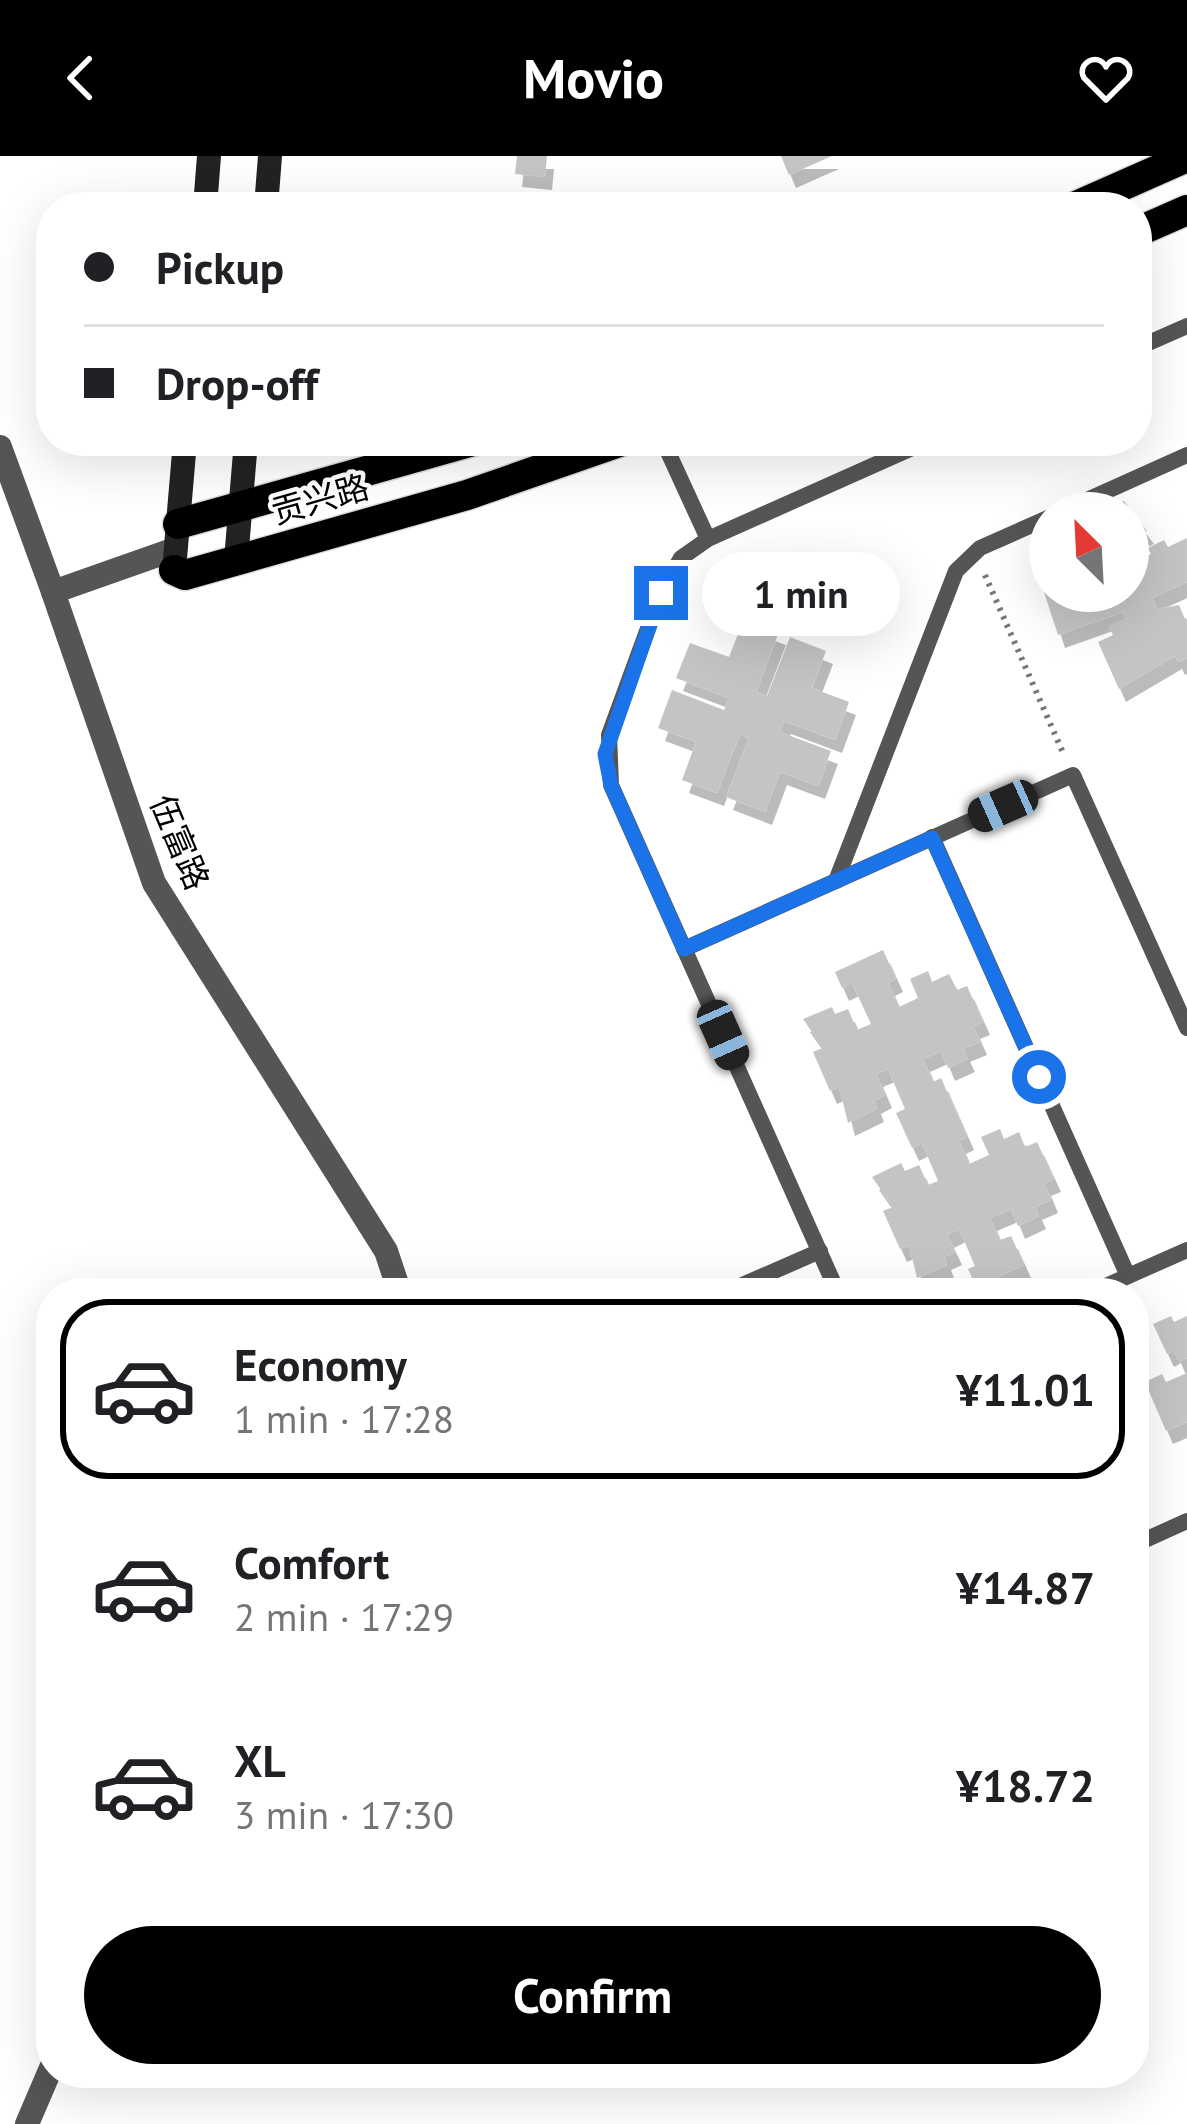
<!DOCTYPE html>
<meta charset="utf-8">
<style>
body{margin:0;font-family:"PT Sans","Noto Sans SC",sans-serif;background:#f6f6f6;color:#202124;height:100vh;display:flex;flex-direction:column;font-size:45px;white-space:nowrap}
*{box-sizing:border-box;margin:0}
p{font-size:39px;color:#757577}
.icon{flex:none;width:66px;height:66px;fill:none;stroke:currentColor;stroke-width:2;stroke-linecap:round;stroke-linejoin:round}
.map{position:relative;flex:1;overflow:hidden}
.details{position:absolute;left:36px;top:1122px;width:1113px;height:810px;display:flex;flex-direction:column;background:#fff;border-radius:48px;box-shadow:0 12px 48px #0002}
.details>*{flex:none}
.banner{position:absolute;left:36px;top:36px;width:1116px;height:264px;border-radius:48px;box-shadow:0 12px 48px #0002;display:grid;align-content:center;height:264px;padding:0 48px;background:#fff}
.needle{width:78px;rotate:336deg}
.tools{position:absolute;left:1029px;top:336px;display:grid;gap:24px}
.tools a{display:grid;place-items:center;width:120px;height:120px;border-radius:50%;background:#fff;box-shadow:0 12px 48px #0002;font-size:60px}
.end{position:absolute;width:54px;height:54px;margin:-27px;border:15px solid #1a73e8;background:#fff;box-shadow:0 0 0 6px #fff}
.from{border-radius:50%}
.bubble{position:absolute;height:84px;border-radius:42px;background:#fff;box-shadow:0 12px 48px #0002;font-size:39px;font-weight:700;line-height:84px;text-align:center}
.car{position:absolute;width:36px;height:72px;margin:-36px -18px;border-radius:15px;box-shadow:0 0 9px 3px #0007;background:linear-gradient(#222 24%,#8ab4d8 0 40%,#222 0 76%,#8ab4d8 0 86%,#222 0)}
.banner b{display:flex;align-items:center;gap:42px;height:114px;font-size:45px}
.banner b+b{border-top:3px solid #e0e0e0}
.banner i{width:30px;height:30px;background:#202124}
ul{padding:21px 0 0;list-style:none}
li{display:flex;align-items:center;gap:36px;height:180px;margin:0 24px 18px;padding:0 24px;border:6px solid transparent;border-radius:48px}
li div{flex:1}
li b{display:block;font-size:45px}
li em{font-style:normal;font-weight:700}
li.selected{border-color:#000}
li>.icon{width:108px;height:108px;stroke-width:1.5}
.cta{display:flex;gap:24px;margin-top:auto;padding:24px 48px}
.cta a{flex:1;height:138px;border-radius:72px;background:#000;color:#fff;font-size:48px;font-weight:700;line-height:138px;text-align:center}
header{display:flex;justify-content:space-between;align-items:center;height:156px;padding:0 48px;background:#000;color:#fff;font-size:54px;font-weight:700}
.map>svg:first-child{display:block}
</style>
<header><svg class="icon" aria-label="back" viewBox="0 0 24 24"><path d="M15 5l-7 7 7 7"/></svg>Movio<svg class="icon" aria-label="heart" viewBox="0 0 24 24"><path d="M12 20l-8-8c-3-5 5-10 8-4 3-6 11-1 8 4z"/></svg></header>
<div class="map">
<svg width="1187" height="1968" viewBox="0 0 1187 1968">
<defs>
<filter id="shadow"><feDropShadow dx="7" dy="13" stdDeviation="0" flood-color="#0004"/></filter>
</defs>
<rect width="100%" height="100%" fill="#fff"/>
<!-- building -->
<g fill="#c4c4c4" filter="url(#shadow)">
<polygon points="517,0 547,0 545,21 515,18"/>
<polygon points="781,0 832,0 789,19"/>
<polygon points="1124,345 1147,375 1134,381 1143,402 1151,398 1148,392 1164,384 1168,391 1187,382 1187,426 1152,442 1157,453 1179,449 1187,468 1187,502 1178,506 1175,500 1119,533 1098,486 1113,479 1109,471 1126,463 1123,456 1058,479 1044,436 1128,435 1128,357 1111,357 1109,352"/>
<polygon points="744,463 779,476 756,536 767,540 790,481 826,495 812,532 849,546 835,584 784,565 780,576 831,595 818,630 780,616 765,656 726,641 749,582 740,578 717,637 682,624 696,586 658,572 672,534 724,554 729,542 676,522 690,487 729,501"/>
<polygon points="883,794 896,823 888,827 899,851 918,842 910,823 928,815 932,826 949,818 957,834 967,830 983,866 973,870 980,886 963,893 968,903 948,912 941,895 923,903 933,926 941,922 967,981 959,985 969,1008 989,999 981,981 1000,973 1004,983 1019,976 1025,991 1037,986 1054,1023 1044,1027 1051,1044 1035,1051 1039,1060 1018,1070 1011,1053 990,1062 1000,1084 1011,1080 1024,1109 976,1131 968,1113 975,1110 959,1073 947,1079 955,1096 944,1101 947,1109 917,1122 909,1089 900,1093 883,1055 893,1051 872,1021 901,1007 905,1015 919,1009 928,1029 938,1025 922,987 912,992 896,957 905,953 888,913 876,918 885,939 874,945 877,953 848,967 839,931 830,935 813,896 823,892 803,863 832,851 835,858 848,853 857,874 871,868 852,827 842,832 835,816"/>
<polygon points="1171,1160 1174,1166 1187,1160 1187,1202 1179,1206 1174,1194 1167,1198 1153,1168"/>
<polygon points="1187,1217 1187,1266 1166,1275 1145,1226 1162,1218 1166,1226"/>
</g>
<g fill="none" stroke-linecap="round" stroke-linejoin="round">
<defs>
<g id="primary">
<polyline points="1074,51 1187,1"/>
<polyline points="1137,76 1187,54"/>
<polyline points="178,368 473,285"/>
<polyline points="174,414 185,419 467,339 622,285"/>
</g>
</defs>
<!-- primary casing -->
<use href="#primary" stroke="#dbdbdb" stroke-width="33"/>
<!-- path -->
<polyline stroke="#777" stroke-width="6" stroke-dasharray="3 6" stroke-linecap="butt" points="985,419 1064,599"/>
<!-- service -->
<g stroke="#555" stroke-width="16">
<polyline points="1137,192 1187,170"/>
<polyline points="663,285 708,383"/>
<polyline points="1058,357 1187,299"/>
<polyline points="932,681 1128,1120"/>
<polyline points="836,725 956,415 980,392 1050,361"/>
<polyline points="684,793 1073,619 1187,872"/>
<polyline points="724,1137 820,1095"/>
<polyline points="838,1137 611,629 609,579 661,437 681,402 708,383 928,285"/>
<polyline points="1090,1137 1187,1094"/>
<polyline points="1134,1389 1187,1365"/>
</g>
<!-- minor -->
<polyline stroke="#555" stroke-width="24" points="0,291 53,436"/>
<!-- tertiary -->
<g stroke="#555" stroke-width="24">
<polyline points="175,393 53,436 154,727 386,1095 400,1137"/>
<polyline points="27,1968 51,1912"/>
</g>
<!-- secondary -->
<g stroke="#222" stroke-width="24">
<polyline points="205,51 209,0"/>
<polyline points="266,51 270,0"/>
<polyline points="236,404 246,285"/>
<polyline points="174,414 185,285"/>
</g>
<!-- primary -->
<use href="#primary" stroke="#000" stroke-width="30"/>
</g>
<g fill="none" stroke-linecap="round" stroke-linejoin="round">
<!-- route -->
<polyline stroke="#1a73e8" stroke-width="15" points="661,437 605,598 611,629 684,793 932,682 1039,921"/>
</g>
<g text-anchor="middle" stroke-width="9" stroke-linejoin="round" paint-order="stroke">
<!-- street labels -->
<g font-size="33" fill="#000" stroke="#fff">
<text transform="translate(320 343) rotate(-16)" y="12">贡兴路</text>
<text transform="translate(180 686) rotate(67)" y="12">伍富路</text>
</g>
</g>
</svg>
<div class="tools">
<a><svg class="needle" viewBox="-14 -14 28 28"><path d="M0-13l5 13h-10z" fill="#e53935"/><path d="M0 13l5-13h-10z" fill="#757577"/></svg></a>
</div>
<i class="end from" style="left:1039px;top:921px"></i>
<i class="end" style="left:661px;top:437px"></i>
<div class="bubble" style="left:702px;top:396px;width:198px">1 min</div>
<i class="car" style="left:1003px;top:650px;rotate:246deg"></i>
<i class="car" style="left:723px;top:879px;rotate:156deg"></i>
<div class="banner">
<b><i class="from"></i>Pickup</b>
<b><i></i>Drop-off</b>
</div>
<section class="details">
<ul>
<li class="selected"><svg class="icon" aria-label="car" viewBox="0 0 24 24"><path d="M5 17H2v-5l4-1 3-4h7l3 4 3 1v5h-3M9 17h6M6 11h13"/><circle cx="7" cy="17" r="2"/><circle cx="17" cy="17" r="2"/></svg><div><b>Economy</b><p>1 min · 17:28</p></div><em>¥11.01</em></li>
<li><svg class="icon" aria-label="car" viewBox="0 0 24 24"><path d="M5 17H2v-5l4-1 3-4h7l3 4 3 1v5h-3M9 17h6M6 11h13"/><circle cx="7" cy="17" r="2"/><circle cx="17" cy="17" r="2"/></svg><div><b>Comfort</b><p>2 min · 17:29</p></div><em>¥14.87</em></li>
<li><svg class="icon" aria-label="car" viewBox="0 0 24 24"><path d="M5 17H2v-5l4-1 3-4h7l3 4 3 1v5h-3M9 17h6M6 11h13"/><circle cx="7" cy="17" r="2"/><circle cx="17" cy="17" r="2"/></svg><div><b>XL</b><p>3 min · 17:30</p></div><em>¥18.72</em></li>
</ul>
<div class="cta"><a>Confirm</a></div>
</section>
</div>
